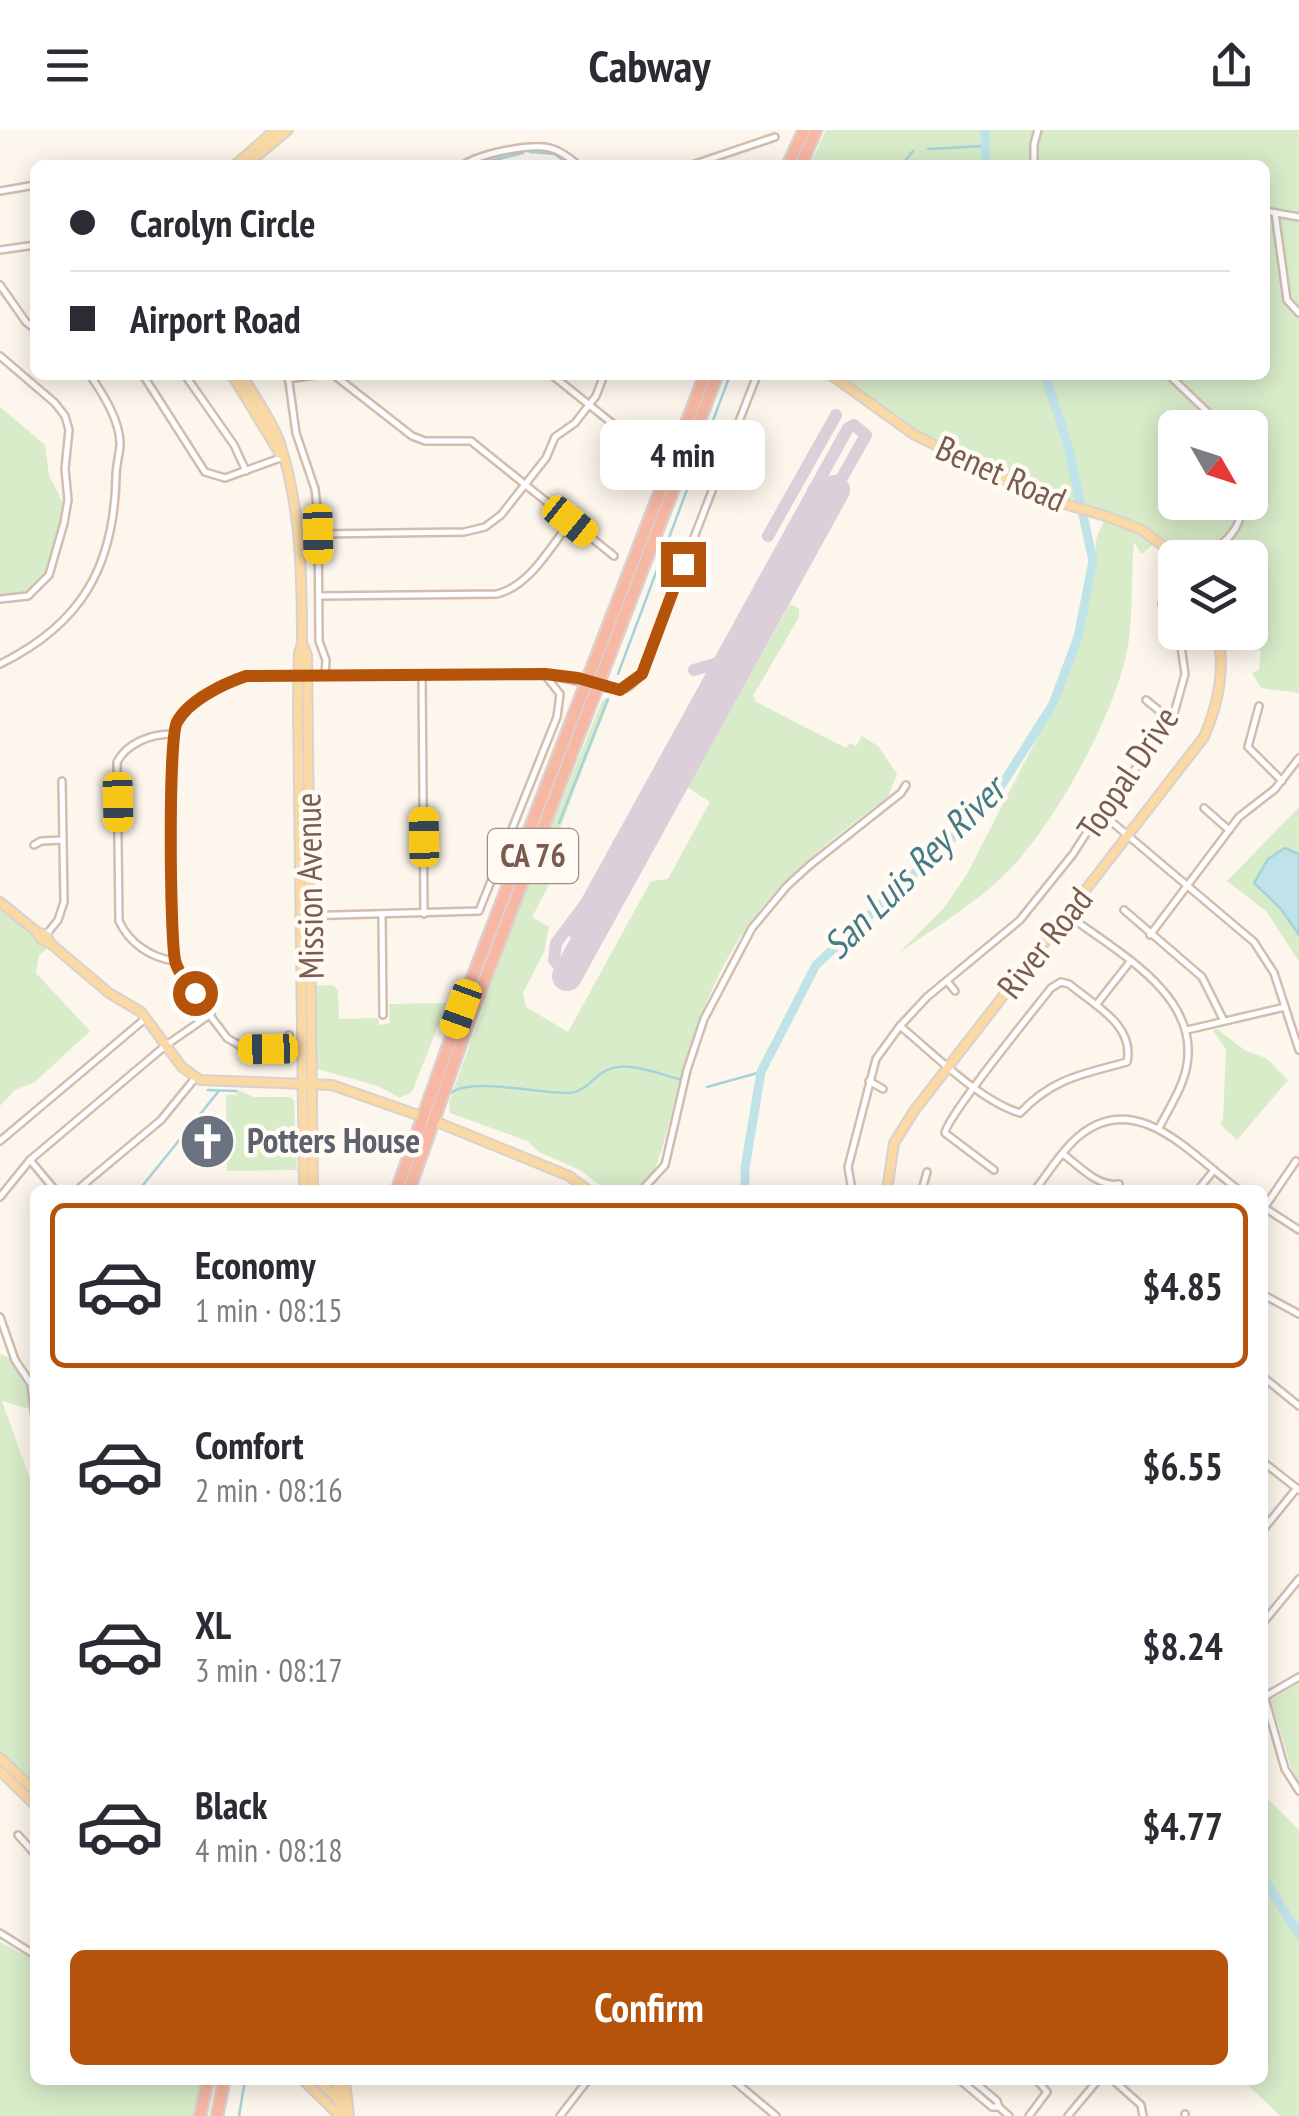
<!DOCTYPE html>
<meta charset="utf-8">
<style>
body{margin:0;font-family:"PT Sans Narrow",sans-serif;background:#f2f2f3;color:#2b2b33;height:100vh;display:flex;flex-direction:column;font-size:38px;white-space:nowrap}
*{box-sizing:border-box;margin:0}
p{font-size:32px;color:#7c7c81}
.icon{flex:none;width:55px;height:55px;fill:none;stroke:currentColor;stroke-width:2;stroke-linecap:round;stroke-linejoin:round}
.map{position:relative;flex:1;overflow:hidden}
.drawer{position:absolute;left:30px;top:1055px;width:1238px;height:900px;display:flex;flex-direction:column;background:#fff;border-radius:15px;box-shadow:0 5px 25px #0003}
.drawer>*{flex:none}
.hud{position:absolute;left:30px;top:30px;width:1240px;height:220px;border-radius:15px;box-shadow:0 5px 25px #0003;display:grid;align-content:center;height:220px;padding:0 40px;background:#fff}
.needle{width:65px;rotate:129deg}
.controls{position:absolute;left:1158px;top:280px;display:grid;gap:20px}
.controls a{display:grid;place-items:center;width:110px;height:110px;border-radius:15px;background:#fff;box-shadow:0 5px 25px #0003;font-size:50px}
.end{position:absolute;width:45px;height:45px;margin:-22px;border:12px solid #b45309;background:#fff;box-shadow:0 0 0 5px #fff}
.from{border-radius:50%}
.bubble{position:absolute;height:70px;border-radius:15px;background:#fff;box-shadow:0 5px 25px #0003;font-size:32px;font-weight:700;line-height:70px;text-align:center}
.car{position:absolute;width:30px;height:60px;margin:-30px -15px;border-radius:12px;box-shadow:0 0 8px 2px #0007;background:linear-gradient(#f5c518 24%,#345 0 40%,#f5c518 0 76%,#345 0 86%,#f5c518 0)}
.hud b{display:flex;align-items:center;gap:35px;height:95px;font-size:38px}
.hud b+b{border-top:2px solid #e1e1e2}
.hud i{width:25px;height:25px;background:#2b2b33}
ul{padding:18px 0 0;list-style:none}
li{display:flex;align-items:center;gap:30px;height:165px;margin:0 20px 15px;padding:0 20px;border:5px solid transparent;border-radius:15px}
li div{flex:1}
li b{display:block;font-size:38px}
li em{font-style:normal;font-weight:700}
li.selected{border-color:#b45309}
li>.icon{width:90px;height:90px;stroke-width:1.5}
.cta{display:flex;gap:20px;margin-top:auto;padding:20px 40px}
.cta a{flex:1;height:115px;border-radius:15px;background:#b45309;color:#fff;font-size:40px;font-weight:700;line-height:115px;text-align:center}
header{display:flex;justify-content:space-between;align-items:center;height:130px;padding:0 40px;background:#fff;font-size:45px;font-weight:700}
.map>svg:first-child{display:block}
</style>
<header><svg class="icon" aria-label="menu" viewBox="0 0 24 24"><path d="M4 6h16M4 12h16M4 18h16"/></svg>Cabway<svg class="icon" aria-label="share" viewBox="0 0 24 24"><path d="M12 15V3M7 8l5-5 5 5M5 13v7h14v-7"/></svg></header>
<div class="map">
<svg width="1299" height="1986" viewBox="0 0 1299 1986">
<rect width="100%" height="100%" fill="#fdf6ec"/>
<!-- green -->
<g fill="#d8ecc9" fill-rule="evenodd">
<path d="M826,0H1299V563L1261,558L1252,543L1259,540L1261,521L1237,503L1250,502V428L1179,427L1159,411L1141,424L1134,412C1130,452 1135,494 1124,534C1108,595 1057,688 1014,735C982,770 937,796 899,823L944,778L967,744L1040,602L1072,531L1093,452L1096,409L1106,386L1058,373L913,304L831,245H1265V35H810ZM1175,298H1250V372H1175Z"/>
<path d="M0,277L45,315L49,345L64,375C62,400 52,454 25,463C17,465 8,464 0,464Z"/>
<path d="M790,474L799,479V487L753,566L756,572L846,618L850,613L856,616L862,606L878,616L897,644L888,667C777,749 728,795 686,930C674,967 668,1006 654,1042L635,1060H606L580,1040L539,1022L527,1011L450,983L449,973L518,779L602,571L606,568L609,571L540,750L549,755L532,787L549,797L544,822L523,863L526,877L568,902L651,751L668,749L710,672L687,657Z"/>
<polygon points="1299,677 1299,724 1285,718 1268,729 1259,760 1281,779 1299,805 1299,832 1267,782 1227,751"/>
<polygon points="0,775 47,819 39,825 36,843 90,901 35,952 15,960 0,976"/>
<polygon points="332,855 338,860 339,889 378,888 379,895 390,893 389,874 447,873 412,962 400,968 378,956 317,939 313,856"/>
<polygon points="1217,899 1246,921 1266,928 1288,950 1237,1010 1220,994 1223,989 1226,920 1213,900"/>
<polygon points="236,959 254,967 290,967 294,970 297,1040 227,1041 226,965 236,965"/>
<polygon points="0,1224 9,1228 28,1258 29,1279 2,1271 35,1363 35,1657 0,1623"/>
<polygon points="1299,1553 1299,1654 1291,1637 1271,1570"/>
<polygon points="1263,1664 1299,1700 1299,1986 1280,1986 1243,1950 1262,1950"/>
<polygon points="0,1812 35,1830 35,1950 202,1950 194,1986 0,1986"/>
</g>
<!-- water -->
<polygon fill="#bfe3e8" stroke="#a5d3da" stroke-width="2.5" points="1285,718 1299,724 1299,805 1281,779 1254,753 1268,729"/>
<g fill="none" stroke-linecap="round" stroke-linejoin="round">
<!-- stream -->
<g stroke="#a5d3da" stroke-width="2.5">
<polyline points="928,19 985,16"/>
<polyline points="530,22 554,24 571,35"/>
<polyline points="473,35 523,23"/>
<polyline points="902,35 913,21"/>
<polyline points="618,544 730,245"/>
<polyline points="559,693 608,569"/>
<polyline points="707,957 761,942"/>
<polyline points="208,960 236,961"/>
<path d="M451,963C471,947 541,964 569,963C584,962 590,951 602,943C624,928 655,943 679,949"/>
<polyline points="139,1060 218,962"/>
<polyline points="239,1986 245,1950"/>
</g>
<!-- river -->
<g stroke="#bfe3e8" stroke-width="9">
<polyline points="985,0 986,35"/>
<polyline points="745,1060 745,1038 761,942 816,835 991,672 1053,574 1078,507 1093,431 1067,312 1045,245"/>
<polyline points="1262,1746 1299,1804"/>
</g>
<!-- taxiway -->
<g stroke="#dbcfda" stroke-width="12">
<polyline points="813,360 822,373 823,382"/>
<polyline points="768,406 836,285"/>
<polyline points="779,423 779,428 786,434 796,430"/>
<polyline points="729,514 730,521 737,525 747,519"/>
<polyline points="694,540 718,533"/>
<polyline points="707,553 712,582"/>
<polyline points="618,714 623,711 632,715 633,726"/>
<polyline points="576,790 572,801 587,809"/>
<polyline points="567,846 554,830 556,813 586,773 848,298 854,295 866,305 835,360"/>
</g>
<!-- runway -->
<polyline stroke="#dbcfda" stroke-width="30" points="567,846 835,360"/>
<defs>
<g id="minor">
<path d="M463,35C480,24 530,13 550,18C561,21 570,28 578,35"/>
<polyline points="692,35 775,7"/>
<polyline points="1034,35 1034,14 1038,0"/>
<polyline points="0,61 35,55"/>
<polyline points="1265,81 1299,87"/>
<polyline points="1275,83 1287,170 1299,183"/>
<polyline points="0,120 35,115"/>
<polyline points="0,155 26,192 35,199"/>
<polyline points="0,226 55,273 65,286 69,300 65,339 68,370 64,393 49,445 28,466 0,469"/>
<polyline points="143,245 205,342 225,348 283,327"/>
<polyline points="185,245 234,315 246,341"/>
<polyline points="288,245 296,303 315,359 318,387 319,511 326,530 325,546"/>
<polyline points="334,245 412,306 425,311 471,311 614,426"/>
<polyline points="552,245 638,314 646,325"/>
<polyline points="1169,245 1224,298"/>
<polyline points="288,249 315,245"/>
<polyline points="318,404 464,402 485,397 501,385 546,328 555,307 575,293 596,266 604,245"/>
<path d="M1204,428C1224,413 1244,399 1241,372"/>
<path d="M319,466L497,464C530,456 551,416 571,391"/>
<polyline points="1162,474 1175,490"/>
<path d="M0,534C82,494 114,436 116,347C116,336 119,326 120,316C121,292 103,264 90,245"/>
<polyline points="422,547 424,784"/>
<polyline points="1146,570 1172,591"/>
<polyline points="1259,576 1248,617 1282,651"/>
<path d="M172,604C151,604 127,613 117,632L119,791C129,813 151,828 175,831"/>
<polyline points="1204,678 1229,700"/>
<polyline points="1100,682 1254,812 1274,843 1299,920"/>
<polyline points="34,715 41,711 63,710"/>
<polyline points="1124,780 1202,847 1224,891"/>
<polyline points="382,785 383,885"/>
<path d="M1068,785C1115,821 1199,864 1187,934C1184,956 1169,978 1159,998"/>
<polyline points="300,786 479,781 557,587 560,564 545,545"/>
<polyline points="46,805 58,790 64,772 62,651"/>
<polyline points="1150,805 1239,687 1275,659 1299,628"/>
<polyline points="947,851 955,861"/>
<polyline points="1096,875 1129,833"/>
<path d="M900,896C934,924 980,971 1020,983C1053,948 1083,944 1127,932C1135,895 1094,875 1069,854L1061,852L1051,858C1034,880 947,986 945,1003L994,1040"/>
<polyline points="1187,900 1285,877"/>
<path d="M289,905V919H246L227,908C215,891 179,848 175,831C170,807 168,608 177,593C188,570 223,554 246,546L545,545C560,546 615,561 621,560C630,558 636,550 641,544L757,245"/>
<polyline points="869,951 883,959"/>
<polyline points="0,1011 146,888"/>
<path d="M1063,1024C1079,1036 1099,1058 1119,1054"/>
<polyline points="30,1030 55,1060"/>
<polyline points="77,1060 161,990 196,947"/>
<polyline points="642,1060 665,1035 687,940 704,889 752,798 787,756 810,735 901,663 906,655"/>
<polyline points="852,1060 848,1037 876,929 900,896 927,867 1020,790 1073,724 1100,682 1163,605 1172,591 1185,544 1179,502"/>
<polyline points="922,1060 927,1042"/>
<path d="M1035,1060C1049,1042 1062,1020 1079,1006C1138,957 1194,1028 1239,1060"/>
<polyline points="1198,1060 1214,1040"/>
<polyline points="0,1067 30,1030 165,916 211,884"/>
<polyline points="1265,1078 1299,1100"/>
<polyline points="1262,1081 1296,1031"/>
<polyline points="1262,1164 1299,1184"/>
<polyline points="0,1187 15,1230 31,1254 35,1287"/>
<polyline points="1262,1246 1299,1276"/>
<polyline points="1262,1331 1299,1360"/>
<polyline points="1262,1401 1297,1358"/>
<polyline points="1262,1494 1299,1449"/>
<polyline points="1262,1558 1285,1639 1299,1661"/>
<polyline points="1266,1566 1299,1547"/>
<polyline points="18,1705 35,1724"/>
<polyline points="0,1803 35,1825"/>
<polyline points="733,1950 776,1986"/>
<polyline points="960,1950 992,1977 999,1977 1009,1986"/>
<polyline points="972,1950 997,1971 999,1977"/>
<polyline points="1113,1950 1141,1975 1143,1986"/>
<polyline points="560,1986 588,1950"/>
<polyline points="1029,1986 1047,1962 1037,1950"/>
<polyline points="1068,1986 1098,1950"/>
<polyline points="1185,1986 1185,1984"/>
</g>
<g id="major">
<polyline points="235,35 275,0"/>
<polyline points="246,35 288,0"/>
<polyline points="232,245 280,324"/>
<path d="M242,245C254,266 272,290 280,313C301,379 302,445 302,513L299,523L298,575L304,1060"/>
<polyline points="831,245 913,304 1037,366 1106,386 1142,400 1179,428"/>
<polyline points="302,513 307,525 313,1060"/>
<polyline points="0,772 37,802"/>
<polygon points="37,802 46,805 50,813 42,810"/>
<polyline points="50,813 109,863 141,882 182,937 200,950 332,955 432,990 569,1046 588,1060"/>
<path d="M887,1060L894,1013L914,981L1204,607C1219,572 1225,540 1218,502"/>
<polyline points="0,1628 35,1661"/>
<polyline points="0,1641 35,1675"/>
<polyline points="303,1950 340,1986"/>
<polyline points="318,1950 339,1970 346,1986"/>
<polyline points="337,1950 339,1972"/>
<polyline points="345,1950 349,1986"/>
</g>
<g id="highway">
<polyline points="788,35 804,0"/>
<polyline points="801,35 816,0"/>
<polyline points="397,1060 472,849 705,245"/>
<polyline points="409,1060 467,896 717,245"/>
<polyline points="200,1986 208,1950"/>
<polyline points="217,1986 224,1950"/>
</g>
</defs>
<!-- minor casing -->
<use href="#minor" stroke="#d1beb0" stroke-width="10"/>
<!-- major casing -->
<use href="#major" stroke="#dad1cd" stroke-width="12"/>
<!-- highway casing -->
<use href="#highway" stroke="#dad1cd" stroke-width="15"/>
<!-- minor -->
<use href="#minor" stroke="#fff" stroke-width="5"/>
<!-- major -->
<use href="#major" stroke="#fbd9a5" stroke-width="8"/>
<!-- highway -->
<use href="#highway" stroke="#f7b7a3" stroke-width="10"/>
</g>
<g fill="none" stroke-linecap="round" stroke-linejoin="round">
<!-- route -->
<path stroke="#b45309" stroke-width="12" d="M195,863C188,853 177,842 175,830C170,805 168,608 177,592C189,570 223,554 246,546L545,544L578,548L620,560L642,544L683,434"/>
</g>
<!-- icons -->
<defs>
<symbol id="church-disc" viewBox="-11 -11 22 22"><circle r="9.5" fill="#6b7280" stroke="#fffaf3"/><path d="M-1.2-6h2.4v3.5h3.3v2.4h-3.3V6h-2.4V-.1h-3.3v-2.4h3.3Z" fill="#fff"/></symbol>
</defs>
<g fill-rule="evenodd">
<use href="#church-disc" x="176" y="980" width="63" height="63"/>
</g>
<g text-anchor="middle" stroke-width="9" stroke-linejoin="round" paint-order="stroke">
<!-- shield labels -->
<rect fill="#fffaf3" stroke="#a28b7f" stroke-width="2.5" x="488" y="699" width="90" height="54" rx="8"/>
<g font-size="32" font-weight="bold" fill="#7a5c4d">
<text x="533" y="737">CA 76</text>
</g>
<!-- street labels -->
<g font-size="35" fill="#7a5c4d" stroke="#fffaf3">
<text transform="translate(1001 344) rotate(24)" y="12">Benet Road</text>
<text transform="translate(1128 643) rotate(-56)" y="12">Toopal Drive</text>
<text transform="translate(310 756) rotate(-91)" y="12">Mission Avenue</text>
<text transform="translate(1045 813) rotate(-52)" y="12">River Road</text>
</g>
<!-- worship labels -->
<g font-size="35" font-weight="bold" fill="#5b616d" stroke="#fffaf3" text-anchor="start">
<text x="247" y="1023">Potters House</text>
</g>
<!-- water labels -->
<g font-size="38" font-style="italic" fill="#437c86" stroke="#fffaf3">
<text transform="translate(914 738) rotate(-45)" y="13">San Luis Rey River</text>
</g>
</g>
</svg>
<div class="controls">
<a><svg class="needle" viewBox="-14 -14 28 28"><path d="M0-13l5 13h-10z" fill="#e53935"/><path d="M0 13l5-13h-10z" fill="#7c7c81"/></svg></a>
<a><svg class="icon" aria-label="layers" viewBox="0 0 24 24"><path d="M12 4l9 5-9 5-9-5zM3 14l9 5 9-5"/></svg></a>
</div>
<i class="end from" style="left:195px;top:863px"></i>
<i class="end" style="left:683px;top:434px"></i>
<div class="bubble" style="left:600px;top:290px;width:165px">4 min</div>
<i class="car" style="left:570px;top:391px;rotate:129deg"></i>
<i class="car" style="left:318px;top:404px;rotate:179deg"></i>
<i class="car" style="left:118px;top:672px;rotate:179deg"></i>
<i class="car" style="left:424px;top:707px;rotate:359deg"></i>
<i class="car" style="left:461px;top:879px;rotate:200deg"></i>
<i class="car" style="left:268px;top:919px;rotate:269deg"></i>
<div class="hud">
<b><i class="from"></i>Carolyn Circle</b>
<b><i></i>Airport Road</b>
</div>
<section class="drawer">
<ul>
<li class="selected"><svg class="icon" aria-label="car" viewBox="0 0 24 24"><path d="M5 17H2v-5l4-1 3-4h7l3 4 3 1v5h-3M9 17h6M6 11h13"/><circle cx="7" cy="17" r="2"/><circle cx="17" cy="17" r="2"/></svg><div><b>Economy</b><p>1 min · 08:15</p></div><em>$4.85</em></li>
<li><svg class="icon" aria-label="car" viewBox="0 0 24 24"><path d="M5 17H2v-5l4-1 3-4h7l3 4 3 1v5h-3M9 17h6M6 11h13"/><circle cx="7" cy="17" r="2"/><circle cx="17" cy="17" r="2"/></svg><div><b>Comfort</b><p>2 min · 08:16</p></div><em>$6.55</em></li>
<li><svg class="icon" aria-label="car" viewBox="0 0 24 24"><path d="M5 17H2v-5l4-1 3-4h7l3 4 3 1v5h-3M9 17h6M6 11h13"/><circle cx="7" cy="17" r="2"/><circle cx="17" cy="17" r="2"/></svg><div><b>XL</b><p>3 min · 08:17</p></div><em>$8.24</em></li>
<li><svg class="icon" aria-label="car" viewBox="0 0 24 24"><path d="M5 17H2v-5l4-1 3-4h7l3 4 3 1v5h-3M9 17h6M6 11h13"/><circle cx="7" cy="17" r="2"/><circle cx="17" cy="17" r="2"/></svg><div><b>Black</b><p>4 min · 08:18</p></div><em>$4.77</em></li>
</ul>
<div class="cta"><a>Confirm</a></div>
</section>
</div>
